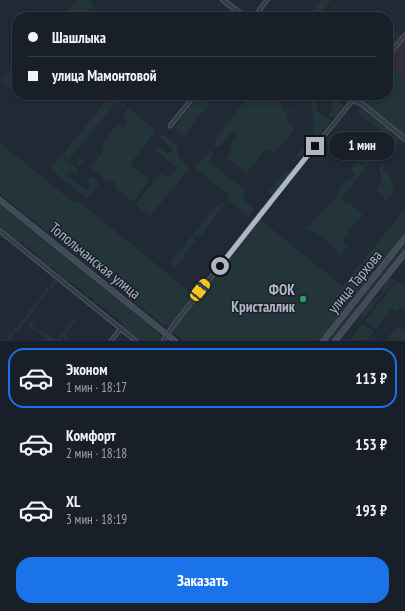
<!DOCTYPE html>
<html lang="ru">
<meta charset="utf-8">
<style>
body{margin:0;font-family:"PT Sans Narrow",sans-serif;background:#222731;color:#f1f3f6;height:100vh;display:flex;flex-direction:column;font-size:15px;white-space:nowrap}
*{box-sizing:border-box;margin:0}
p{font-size:13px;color:#9fa2a8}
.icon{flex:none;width:22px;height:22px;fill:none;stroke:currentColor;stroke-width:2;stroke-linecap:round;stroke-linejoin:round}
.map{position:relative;height:341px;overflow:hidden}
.details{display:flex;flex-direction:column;background:#191f29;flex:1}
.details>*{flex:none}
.banner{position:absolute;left:12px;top:12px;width:381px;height:88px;border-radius:16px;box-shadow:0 2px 6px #0003,0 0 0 1px #373d46;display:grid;align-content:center;height:88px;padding:0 16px;background:#191f29}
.end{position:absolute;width:18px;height:18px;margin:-9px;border:5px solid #aeb6c4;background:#111;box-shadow:0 0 0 2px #111}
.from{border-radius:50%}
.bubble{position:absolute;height:28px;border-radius:14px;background:#191f29;box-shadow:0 2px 6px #0003,0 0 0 1px #373d46;font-size:13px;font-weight:800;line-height:28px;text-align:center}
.car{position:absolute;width:12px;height:24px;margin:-12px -6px;border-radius:5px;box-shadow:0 0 3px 1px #0007;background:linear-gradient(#f5c518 24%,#345 0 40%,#f5c518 0 76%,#345 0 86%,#f5c518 0)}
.banner b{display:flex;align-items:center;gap:14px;height:38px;font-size:15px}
.banner b+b{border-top:1px solid #373d46}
.banner i{width:10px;height:10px;background:#f1f3f6}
ul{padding:7px 0 0;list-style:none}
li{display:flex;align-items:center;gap:12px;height:60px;margin:0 8px 6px;padding:0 8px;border:2px solid transparent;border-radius:16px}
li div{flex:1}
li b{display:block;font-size:15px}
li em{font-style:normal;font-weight:800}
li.on{border-color:#1a73e8}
li>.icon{width:36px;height:36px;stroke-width:1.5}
.button{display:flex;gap:8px;margin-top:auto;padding:8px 16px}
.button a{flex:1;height:46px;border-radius:16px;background:#1a73e8;color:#fff;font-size:16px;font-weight:800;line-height:46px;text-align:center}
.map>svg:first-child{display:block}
</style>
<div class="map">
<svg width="405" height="341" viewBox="0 0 405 341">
<rect width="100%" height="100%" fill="#212937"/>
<!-- medical -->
<polygon fill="#312f3c" points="405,38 405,78 388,65 388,59"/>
<!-- green -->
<g fill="#233538">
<polygon points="76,0 88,0 94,5 83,17 62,17"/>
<polygon points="321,0 331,0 318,17 308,17"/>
<polygon points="388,24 402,36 388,53"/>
<polygon points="388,65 405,78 405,136 362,100 360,96 388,95"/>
<polygon points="12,67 17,71 17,79 10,88 1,81"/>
<polygon points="111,95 113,95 126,106 124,108 116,102 70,158 76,164 81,158 83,161 78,167 62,155"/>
<polygon points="200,95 216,95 185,134 187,136 186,138 176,130 175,126"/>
<polygon points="249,95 285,95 285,98 281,98 282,111 294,110 294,112 287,113 288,124 293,124 293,130 291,134 274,154 266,149 249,170 245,172 227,158 232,152 229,147 237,136 232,132 221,146 216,147 214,145 217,137"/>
<polygon points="316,96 317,111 332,121 329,123 302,155 291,163 313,134 314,127 311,97"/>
<polygon points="335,98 344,105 335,118 328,116 333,109 329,105"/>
<polygon points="128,108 155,130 155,132 130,164 150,180 133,202 114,187 117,184 112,181 107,181 90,167 103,152 103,143 116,126 120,125 123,127 128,121 123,117"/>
<polygon points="360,108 389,130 390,133 393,136 396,136 399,138 400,141 396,143 357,112"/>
<path d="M162,134L177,145C177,151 178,157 182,161C185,164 187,165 189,169L150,216L135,204L160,174H162L168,178L177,168L154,149L157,146L168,155L173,149L159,137Z"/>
<polygon points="0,143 74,203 78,201 194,295 169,326 164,325 0,194"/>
<polygon points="368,146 370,148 354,168 359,162 364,166 365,163 361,160 370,149 372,149 377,154 374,157 343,196 339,193 340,192 339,190 348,178 350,180 355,174 351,171 351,169 367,150 366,147"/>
<polygon points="211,150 213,153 209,162 245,190 243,193 246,196 243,199 254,209 249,217 229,201 228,194 197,170 195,167 197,165"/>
<polygon points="61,156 78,169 76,172 71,169 66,175 86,191 91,185 87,182 90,178 93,178 100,183 87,199 50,168"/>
<polygon points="383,162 386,167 382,169 383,171 387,170 394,186 389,193 392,190 394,191 385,201 384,200 383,196 376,190 382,182 379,167 380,164"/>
<polygon points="286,170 289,173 289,175 273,195 267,192"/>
<polygon points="338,194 342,197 341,199 346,203 349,203 363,214 349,231 347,230 346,232 351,236 350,237 346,235 341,240 348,246 340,255 336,253 338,250 313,231 309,232 305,228 305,226 308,228 323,209 326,206 328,207"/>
<polygon points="224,202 225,203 200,237 197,235 193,239 196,242 194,242 183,257 184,258 180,263 173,268 170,264 171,262 216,206 218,205 221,206"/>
<polygon points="0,204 160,333 161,338 160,341 140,341 124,328 124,324 99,304 95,305 93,303 93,299 90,297 86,297 86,293 71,282 68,282 57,273 56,270 53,267 49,267 37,257 37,254 21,242 16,242 0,228"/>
<polygon points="405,209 405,233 323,337 317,341 183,341 172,331 173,327 260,219 342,286"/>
<polygon points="405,244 405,248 331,341 327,341"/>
<path d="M390,279L395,280L363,319L361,317C362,312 368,303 372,300C376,298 380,297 382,292C384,287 385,282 390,279Z"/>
<polygon points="54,280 56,280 57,282 52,289 50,288 34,309 34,311 18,331 16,330 8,341 5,341"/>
<polygon points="397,281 405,288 405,310 401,307 396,312 391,309 376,329 365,321"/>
<polygon points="74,318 77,320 65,334 68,337 65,341 65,339 63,337 60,341 56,341"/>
<polygon points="30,322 33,322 32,325 45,335 48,334 56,340 55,341 45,341 43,340 44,337 31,327 29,328 28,325"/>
<polygon points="363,323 374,332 367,341 363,339 362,341 349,341"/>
<polygon points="398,326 405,331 405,341 385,341 396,327"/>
</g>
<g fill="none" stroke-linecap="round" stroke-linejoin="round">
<defs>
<g id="minor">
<polyline points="254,17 267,0"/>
<polyline points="388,56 405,35"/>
<polyline points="170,126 195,95"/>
<polyline points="0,231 136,341"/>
<polyline points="111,341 121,328"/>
<polyline points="163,341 172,327 262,212 357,95"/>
</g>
<g id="tertiary">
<polyline points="223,0 245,17"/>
<polyline points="342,95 362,104 405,139"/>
</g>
<g id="secondary">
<polyline points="0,200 175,341"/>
<polyline points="323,341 405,238"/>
<polyline points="335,341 405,253"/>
</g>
</defs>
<!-- minor casing -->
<use href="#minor" stroke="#515965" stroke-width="5"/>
<!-- tertiary casing -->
<use href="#tertiary" stroke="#515965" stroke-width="6"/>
<!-- secondary casing -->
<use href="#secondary" stroke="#515965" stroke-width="6"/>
<!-- minor -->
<use href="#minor" stroke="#343b47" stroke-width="3"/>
<!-- tertiary -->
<use href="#tertiary" stroke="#343b47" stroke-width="4"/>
<!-- secondary -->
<use href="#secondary" stroke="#424a5a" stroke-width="4.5"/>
</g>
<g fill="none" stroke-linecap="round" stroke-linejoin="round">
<!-- route -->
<polyline stroke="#aeb6c4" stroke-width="5" points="220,266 315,146"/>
</g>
<!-- markers -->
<circle fill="#2e9e5b" stroke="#1a202c" stroke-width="1.5" cx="303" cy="299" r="4"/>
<g text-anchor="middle" stroke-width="3" stroke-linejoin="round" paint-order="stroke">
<!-- street labels -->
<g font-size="15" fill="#aeb6c4" stroke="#1a202c">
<text transform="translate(95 261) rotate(39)" y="5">Топольчанская улица</text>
<text transform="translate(355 282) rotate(-51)" y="5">улица Тархова</text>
</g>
<!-- poi labels -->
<g font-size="15" font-weight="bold" fill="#aeb6c4" stroke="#1a202c" text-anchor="end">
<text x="295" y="295">ФОК<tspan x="295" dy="17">Кристаллик</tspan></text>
</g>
</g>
</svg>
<i class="end from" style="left:220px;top:266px"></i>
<i class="end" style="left:315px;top:146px"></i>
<div class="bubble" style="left:329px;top:132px;width:66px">1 мин</div>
<i class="car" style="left:200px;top:290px;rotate:38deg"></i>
<div class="banner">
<b><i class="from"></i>Шашлыка</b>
<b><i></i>улица Мамонтовой</b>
</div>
</div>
<section class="details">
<ul>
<li class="on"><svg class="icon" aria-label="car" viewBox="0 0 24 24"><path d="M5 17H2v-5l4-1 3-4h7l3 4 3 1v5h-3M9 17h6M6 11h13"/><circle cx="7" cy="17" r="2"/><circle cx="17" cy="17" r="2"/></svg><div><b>Эконом</b><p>1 мин · 18:17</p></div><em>113 ₽</em></li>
<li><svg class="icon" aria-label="car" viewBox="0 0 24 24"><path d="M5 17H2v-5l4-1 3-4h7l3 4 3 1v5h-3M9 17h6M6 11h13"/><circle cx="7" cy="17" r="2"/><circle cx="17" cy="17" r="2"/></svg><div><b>Комфорт</b><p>2 мин · 18:18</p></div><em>153 ₽</em></li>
<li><svg class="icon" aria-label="car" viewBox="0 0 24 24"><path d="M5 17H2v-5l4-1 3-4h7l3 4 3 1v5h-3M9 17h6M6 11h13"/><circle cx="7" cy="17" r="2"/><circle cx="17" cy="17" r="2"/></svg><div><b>XL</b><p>3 мин · 18:19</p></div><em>193 ₽</em></li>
</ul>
<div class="button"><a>Заказать</a></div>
</section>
